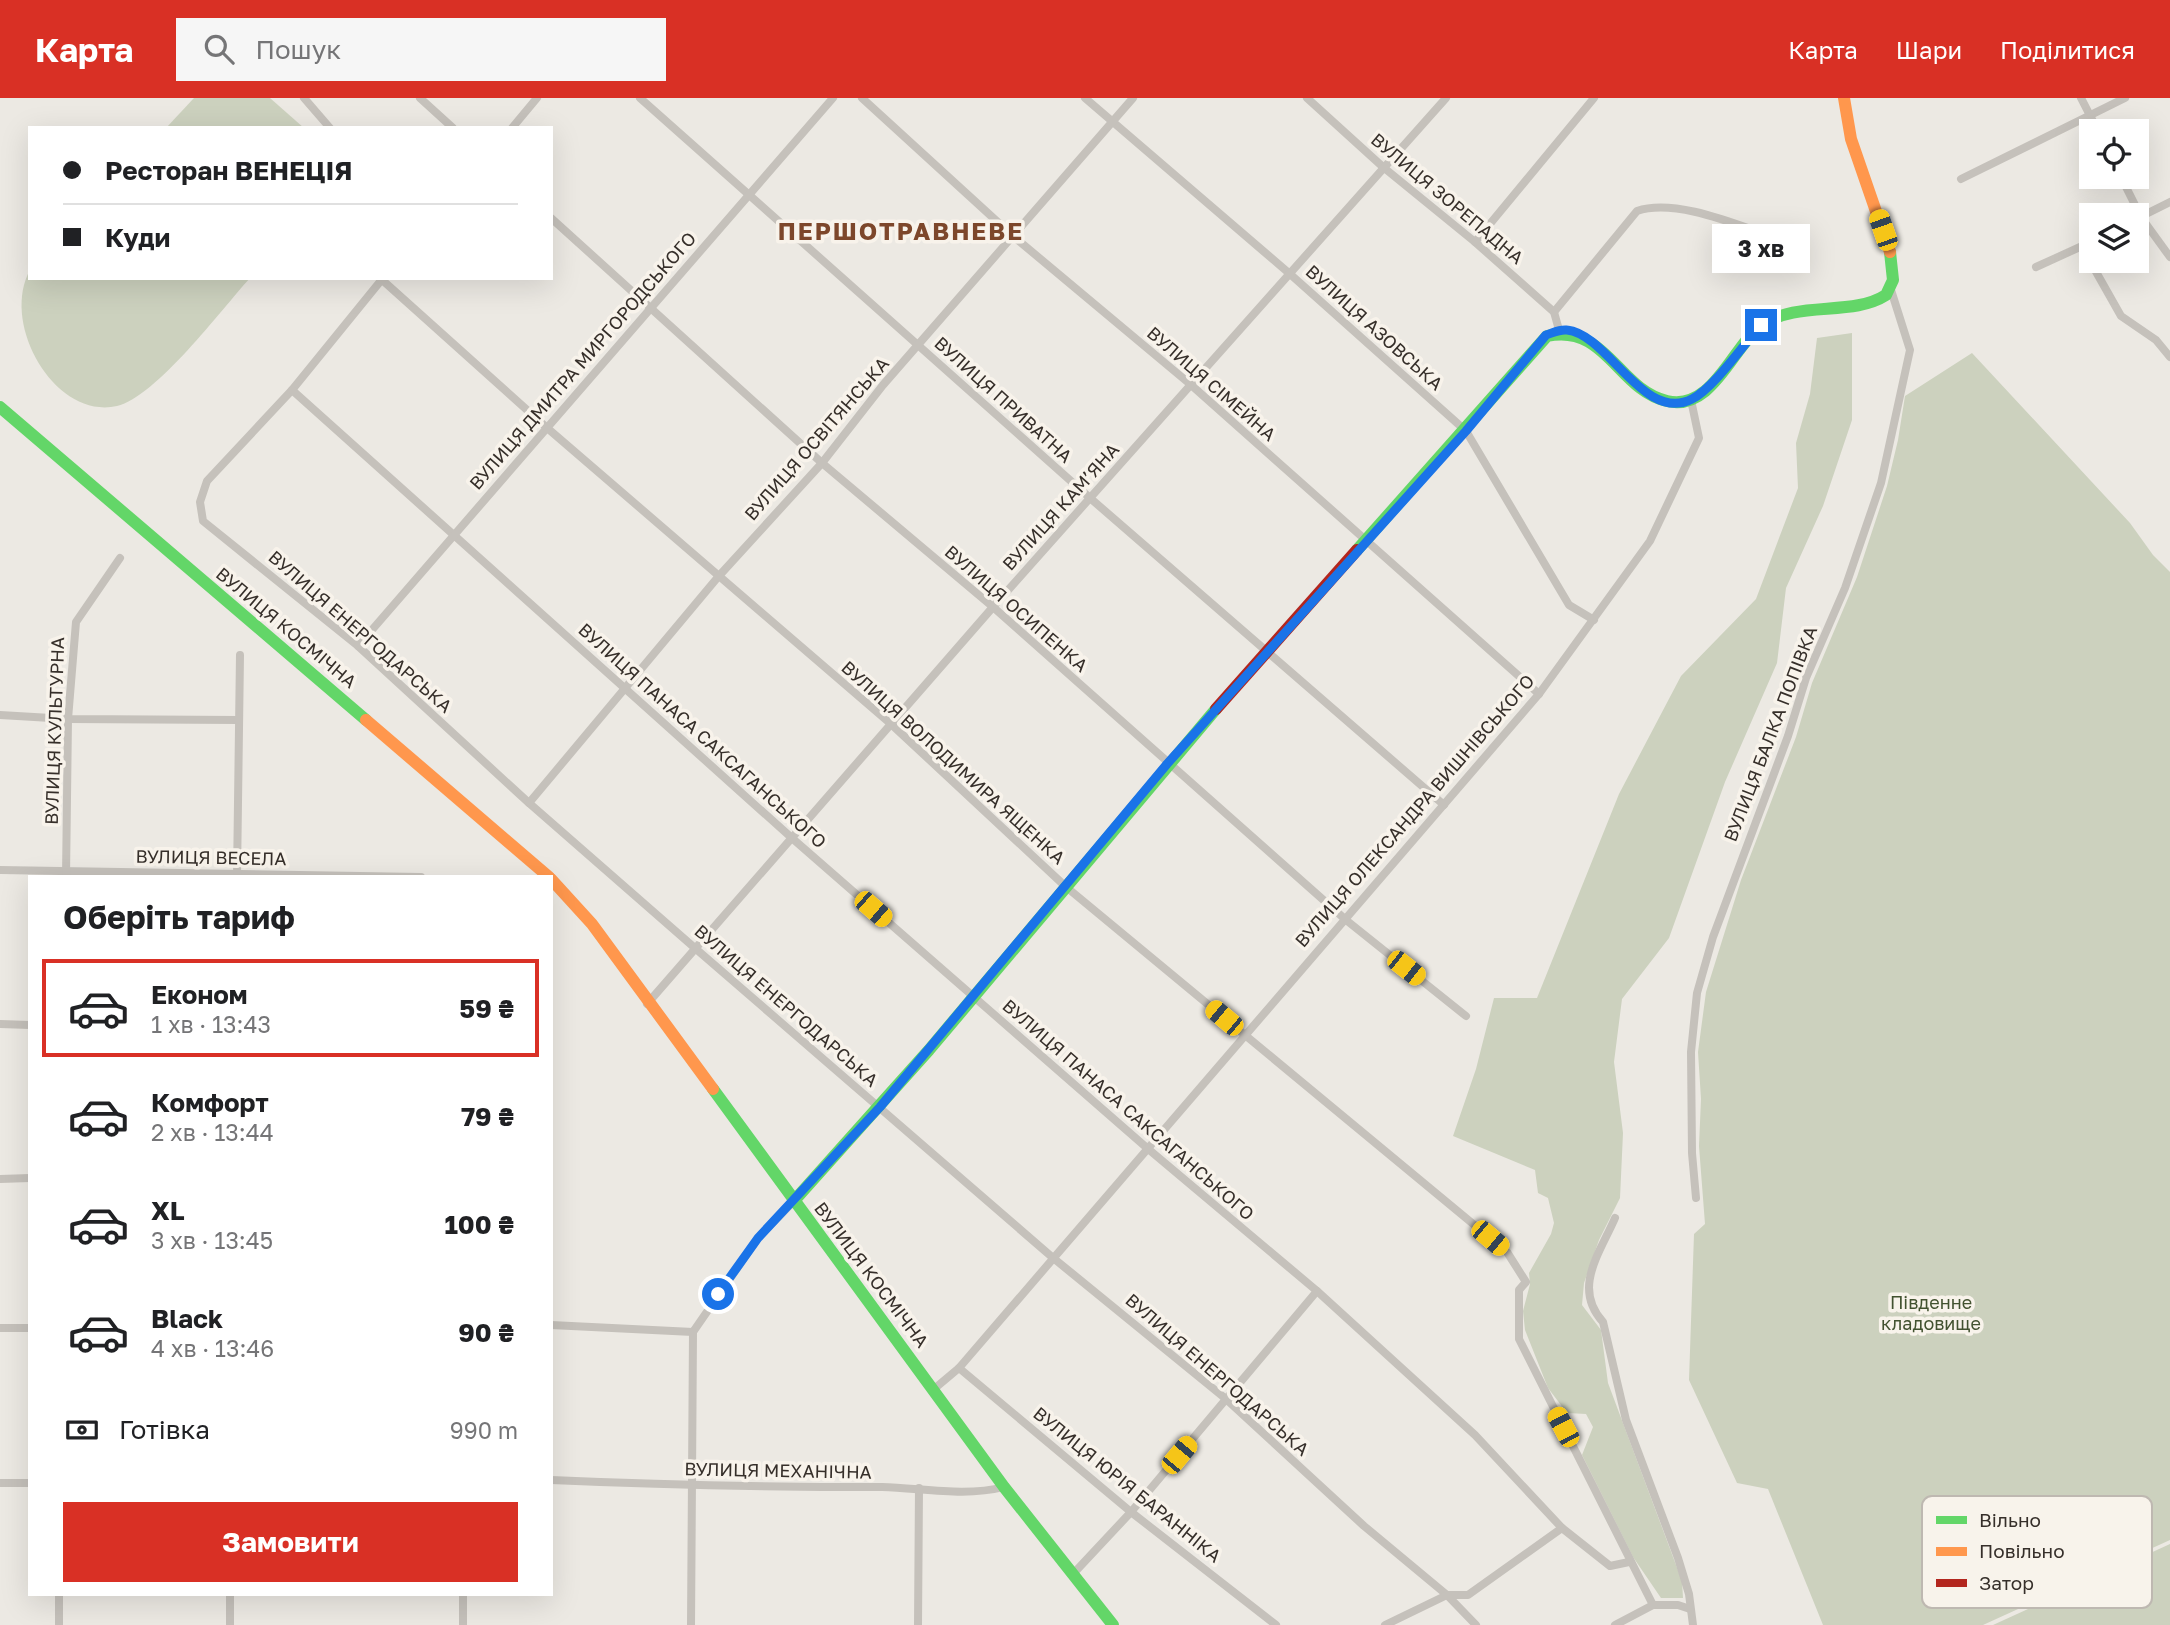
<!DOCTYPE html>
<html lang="uk">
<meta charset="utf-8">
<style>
body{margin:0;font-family:"Golos Text",sans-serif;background:#f6f6f6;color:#202124;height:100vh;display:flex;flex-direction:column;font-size:26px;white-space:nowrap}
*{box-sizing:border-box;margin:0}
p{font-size:23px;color:#757577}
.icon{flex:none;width:38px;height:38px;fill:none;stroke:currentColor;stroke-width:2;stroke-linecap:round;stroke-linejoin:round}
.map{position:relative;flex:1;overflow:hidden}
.sheet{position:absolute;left:28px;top:777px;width:525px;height:721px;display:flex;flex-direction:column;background:#fff;border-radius:0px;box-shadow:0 7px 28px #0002}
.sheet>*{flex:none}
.top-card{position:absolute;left:28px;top:28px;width:525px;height:154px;border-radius:0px;box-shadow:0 7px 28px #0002;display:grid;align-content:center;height:154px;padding:0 35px;background:#fff}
.controls{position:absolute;left:2079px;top:21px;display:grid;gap:14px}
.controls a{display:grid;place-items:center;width:70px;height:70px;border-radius:0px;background:#fff;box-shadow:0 7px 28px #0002;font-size:35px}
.end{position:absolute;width:32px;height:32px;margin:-16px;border:9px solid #1a73e8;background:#fff;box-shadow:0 0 0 4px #fff}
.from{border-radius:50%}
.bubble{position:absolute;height:49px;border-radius:0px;background:#fff;box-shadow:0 7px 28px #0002;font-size:23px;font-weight:700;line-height:49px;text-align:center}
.car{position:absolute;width:21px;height:42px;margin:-21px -10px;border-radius:9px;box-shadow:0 0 5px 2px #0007;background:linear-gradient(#f5c518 24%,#345 0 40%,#f5c518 0 76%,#345 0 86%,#f5c518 0)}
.top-card b{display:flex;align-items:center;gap:24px;height:66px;font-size:26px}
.top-card b+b{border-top:2px solid #e0e0e0}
.top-card i{width:18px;height:18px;background:#202124}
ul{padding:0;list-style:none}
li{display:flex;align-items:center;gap:21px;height:98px;margin:0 14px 10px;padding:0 21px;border:4px solid transparent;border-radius:0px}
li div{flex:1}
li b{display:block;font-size:26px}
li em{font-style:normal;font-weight:700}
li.selected{border-color:#d93025}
li>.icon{width:63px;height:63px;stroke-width:1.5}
h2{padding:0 35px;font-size:32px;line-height:84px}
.pay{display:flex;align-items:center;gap:18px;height:77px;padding:0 35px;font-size:26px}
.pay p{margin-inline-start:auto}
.cta{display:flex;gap:14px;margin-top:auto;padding:14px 35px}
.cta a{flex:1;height:80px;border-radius:0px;background:#d93025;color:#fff;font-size:28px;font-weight:700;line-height:80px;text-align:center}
header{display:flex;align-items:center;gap:42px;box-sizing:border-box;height:98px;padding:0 35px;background:#d93025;color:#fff}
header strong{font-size:33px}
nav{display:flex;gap:38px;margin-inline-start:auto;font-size:24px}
.search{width:490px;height:63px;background:#f6f6f6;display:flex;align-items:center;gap:18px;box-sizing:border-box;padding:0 24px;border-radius:0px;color:#757577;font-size:26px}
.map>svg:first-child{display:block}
</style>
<header>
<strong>Карта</strong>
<div class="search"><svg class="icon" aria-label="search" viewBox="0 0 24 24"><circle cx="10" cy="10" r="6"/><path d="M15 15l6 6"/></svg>Пошук</div>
<nav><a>Карта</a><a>Шари</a><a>Поділитися</a></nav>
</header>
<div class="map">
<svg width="2170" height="1527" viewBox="0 0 2170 1527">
<rect width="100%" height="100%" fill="#ece9e3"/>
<!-- green -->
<g fill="#ccd1be">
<polygon points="194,0 270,0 304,30 166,30"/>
<path d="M30,172V180H250C221,212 156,299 117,308C55,322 0,226 30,172Z"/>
<polygon points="1852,235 1852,322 1823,408 1786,490 1777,565 1725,684 1669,840 1622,901 1614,964 1623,1035 1620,1100 1599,1142 1584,1185 1582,1207 1601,1232 1608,1285 1682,1483 1683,1500 1661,1500 1633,1459 1582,1357 1593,1329 1586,1316 1567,1315 1548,1290 1525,1232 1523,1213 1530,1186 1529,1175 1551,1136 1554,1125 1548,1100 1538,1095 1535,1072 1453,1038 1476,971 1494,900 1537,900 1619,696 1681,578 1756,501 1798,390 1796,345 1810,296 1817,240"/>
<polygon points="1972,255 2130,425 2153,457 2170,474 2170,1442 1983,1527 1823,1527 1768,1391 1737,1385 1689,1282 1694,1136 1705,1126 1699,1048 1701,1001 1698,954 1706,894 1741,782 1796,639 1812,585 1857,479 1887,388 1898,342 1905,298"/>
<polygon points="2170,1446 2170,1527 1993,1527"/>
</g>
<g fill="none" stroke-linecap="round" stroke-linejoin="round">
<!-- street -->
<g stroke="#c5c1bb" stroke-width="8">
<polyline points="304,0 330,30"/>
<polyline points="420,0 453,30"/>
<polyline points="640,0 1090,400 1444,707"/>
<polyline points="862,0 1013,138 1190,286 1539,596"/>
<polyline points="1085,0 1290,176 1466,333 1569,507 1594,522"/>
<polyline points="1307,0 1383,69 1475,144 1554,214 1559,232"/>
<polyline points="2081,0 2098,33"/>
<polyline points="512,30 537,0"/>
<polyline points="2121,79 2141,119 2170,159"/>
<polyline points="1961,81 2125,0"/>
<polyline points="551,120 822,365 993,509 1346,822 1466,918"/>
<polyline points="2138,120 2170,104"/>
<polyline points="1475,144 1594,0"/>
<polyline points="2082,149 2121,218 2156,242 2170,259"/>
<polyline points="2036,169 2091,144"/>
<polyline points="380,180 546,329 891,626 1065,788 1507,1154 1526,1184 1519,1192 1519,1241 1653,1507 1678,1507 1690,1511"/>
<polyline points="383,180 292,292 207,383 200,404 203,423 358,548 529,705 696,851 1052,1159 1226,1301 1364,1428 1447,1497 1476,1527"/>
<path d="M1554,214L1637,113C1674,100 1735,126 1770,138"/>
<polyline points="292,292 793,741 1147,1050 1317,1193 1475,1337 1562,1430 1610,1468 1629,1464"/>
<polyline points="358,548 833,0"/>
<polyline points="0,617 68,621 239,622"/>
<polyline points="529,705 718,479 822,365 883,287 1133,0"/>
<polyline points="0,772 421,779"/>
<polyline points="237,778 240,557"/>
<polyline points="66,779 68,621 76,524 120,460"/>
<polyline points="647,906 993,509 1446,0"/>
<polyline points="0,926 30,927"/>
<polyline points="0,1081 30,1080"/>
<polyline points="1696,1100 1692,1055 1691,954 1697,895 1713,839 1788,638 1806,580 1845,490 1881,385 1910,252 1891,192"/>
<path d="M1615,1120C1600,1155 1572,1190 1603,1224L1626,1322L1678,1460L1689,1496L1693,1527"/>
<polyline points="551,1227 693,1234 758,1140 793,1104"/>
<polyline points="0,1230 30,1230"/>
<polyline points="959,1270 1131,1414 1276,1527"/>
<polyline points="934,1291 959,1270 1539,596 1650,443 1699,340 1691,302"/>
<path d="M551,1382C662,1387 772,1389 882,1389C922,1390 965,1399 1004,1389"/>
<polyline points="0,1385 30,1385"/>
<polyline points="1073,1476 1131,1414 1317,1193"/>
<polyline points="59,1527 59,1496"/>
<polyline points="230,1527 230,1496"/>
<polyline points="463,1527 463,1496"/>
<polyline points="691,1527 693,1234"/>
<polyline points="918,1527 919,1390"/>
<polyline points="1385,1527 1447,1497 1468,1497 1562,1430"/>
<polyline points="1615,1527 1653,1507"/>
</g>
<!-- fast -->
<g stroke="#63d668" stroke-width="12">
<polyline points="0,309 366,622"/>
<path d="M1357,452L1547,238C1606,225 1618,292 1667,303C1713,314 1733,247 1762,227C1798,202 1852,219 1886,197L1893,182L1890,154"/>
<polyline points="713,991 1004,1389 1113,1527"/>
<polyline points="793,1104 929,952 1216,611"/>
</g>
<!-- slow -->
<g stroke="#ff974d" stroke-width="12">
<polyline points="1844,0 1851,41 1890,154"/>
<polyline points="366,622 549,779"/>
<polyline points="551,781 592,826 713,991"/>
</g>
<!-- jam -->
<polyline stroke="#b3261e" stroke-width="12" points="1216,611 1357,452"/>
</g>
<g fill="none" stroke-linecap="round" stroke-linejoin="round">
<!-- route -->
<path stroke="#1a73e8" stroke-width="9" d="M718,1196L758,1140L880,1009L1167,666L1466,333L1546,237C1553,235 1559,231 1567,232C1608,236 1644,326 1692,301C1713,291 1744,246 1761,227"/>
</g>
<g text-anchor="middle" stroke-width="7" stroke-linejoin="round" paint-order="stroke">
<!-- street labels -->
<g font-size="18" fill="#362f2a" stroke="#f8f3eb">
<text transform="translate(1447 101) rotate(40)" y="6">ВУЛИЦЯ ЗОРЕПАДНА</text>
<text transform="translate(1374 230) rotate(42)" y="6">ВУЛИЦЯ АЗОВСЬКА</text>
<text transform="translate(583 263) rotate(-49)" y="6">ВУЛИЦЯ ДМИТРА МИРГОРОДСЬКОГО</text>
<text transform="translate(1211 286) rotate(41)" y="6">ВУЛИЦЯ СІМЕЙНА</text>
<text transform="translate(1003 302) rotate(42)" y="6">ВУЛИЦЯ ПРИВАТНА</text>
<text transform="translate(817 341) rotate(-49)" y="6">ВУЛИЦЯ ОСВІТЯНСЬКА</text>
<text transform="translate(1061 409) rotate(-48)" y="6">ВУЛИЦЯ КАМ’ЯНА</text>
<text transform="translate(1016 511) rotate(41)" y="6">ВУЛИЦЯ ОСИПЕНКА</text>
<text transform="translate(286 530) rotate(40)" y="6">ВУЛИЦЯ КОСМІЧНА</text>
<text transform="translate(360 534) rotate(41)" y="6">ВУЛИЦЯ ЕНЕРГОДАРСЬКА</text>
<text transform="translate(55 633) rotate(-88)" y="6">ВУЛИЦЯ КУЛЬТУРНА</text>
<text transform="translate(1771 636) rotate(-69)" y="6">ВУЛИЦЯ БАЛКА ПОПІВКА</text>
<text transform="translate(702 638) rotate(42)" y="6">ВУЛИЦЯ ПАНАСА САКСАГАНСЬКОГО</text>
<text transform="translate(953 665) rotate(42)" y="6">ВУЛИЦЯ ВОЛОДИМИРА ЯЩЕНКА</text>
<text transform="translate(1415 713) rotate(-49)" y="6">ВУЛИЦЯ ОЛЕКСАНДРА ВИШНІВСЬКОГО</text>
<text transform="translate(211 760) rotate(1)" y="6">ВУЛИЦЯ ВЕСЕЛА</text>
<text transform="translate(786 908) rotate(41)" y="6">ВУЛИЦЯ ЕНЕРГОДАРСЬКА</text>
<text transform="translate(1128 1012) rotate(41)" y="6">ВУЛИЦЯ ПАНАСА САКСАГАНСЬКОГО</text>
<text transform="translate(871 1177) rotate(53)" y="6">ВУЛИЦЯ КОСМІЧНА</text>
<text transform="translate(1217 1277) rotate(41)" y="6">ВУЛИЦЯ ЕНЕРГОДАРСЬКА</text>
<text transform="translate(778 1373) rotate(1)" y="6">ВУЛИЦЯ МЕХАНІЧНА</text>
<text transform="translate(1127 1387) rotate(39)" y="6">ВУЛИЦЯ ЮРІЯ БАРАННІКА</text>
</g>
<!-- park labels -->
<g font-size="18" fill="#425230" stroke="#f8f3eb">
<text x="1931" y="1211">Південне<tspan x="1931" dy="21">кладовище</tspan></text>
</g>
<!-- district labels -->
<g font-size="24" font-weight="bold" letter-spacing="2" fill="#7d472b" stroke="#f8f3eb">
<text x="901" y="142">ПЕРШОТРАВНЕВЕ</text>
</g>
</g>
<!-- legend -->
<rect x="1922" y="1398" width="230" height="112" rx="10" fill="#f8f3eb" stroke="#beb8b1" stroke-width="2"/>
<rect x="1936" y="1418" width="31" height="8" fill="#63d668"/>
<rect x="1936" y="1449" width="31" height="9" fill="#ff974d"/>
<rect x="1936" y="1481" width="31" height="8" fill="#b3261e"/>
<g font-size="19" fill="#362f2a">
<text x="1979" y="1429">Вільно</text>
<text x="1979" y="1460">Повільно</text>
<text x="1979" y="1492">Затор</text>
</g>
</svg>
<div class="controls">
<a><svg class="icon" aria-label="locate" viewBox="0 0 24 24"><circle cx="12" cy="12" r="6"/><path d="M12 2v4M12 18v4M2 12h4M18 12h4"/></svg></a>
<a><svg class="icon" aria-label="layers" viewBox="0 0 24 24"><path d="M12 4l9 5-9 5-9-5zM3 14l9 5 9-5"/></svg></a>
</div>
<i class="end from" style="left:718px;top:1196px"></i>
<i class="end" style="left:1761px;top:227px"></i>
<div class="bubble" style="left:1712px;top:126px;width:98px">3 хв</div>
<i class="car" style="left:1883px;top:132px;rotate:341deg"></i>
<i class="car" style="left:873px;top:811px;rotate:131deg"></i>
<i class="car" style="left:1406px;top:870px;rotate:128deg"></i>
<i class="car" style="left:1224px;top:920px;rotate:310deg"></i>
<i class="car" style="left:1490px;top:1140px;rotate:130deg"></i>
<i class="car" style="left:1563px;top:1329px;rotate:332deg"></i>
<i class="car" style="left:1179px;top:1357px;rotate:40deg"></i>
<div class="top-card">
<b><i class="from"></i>Ресторан ВЕНЕЦІЯ</b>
<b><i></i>Куди</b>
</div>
<section class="sheet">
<h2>Оберіть тариф</h2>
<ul>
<li class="selected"><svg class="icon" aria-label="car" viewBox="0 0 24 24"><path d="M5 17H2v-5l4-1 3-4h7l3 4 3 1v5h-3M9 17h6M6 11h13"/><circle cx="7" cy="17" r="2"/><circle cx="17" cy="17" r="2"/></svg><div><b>Економ</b><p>1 хв · 13:43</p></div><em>59 ₴</em></li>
<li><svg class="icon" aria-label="car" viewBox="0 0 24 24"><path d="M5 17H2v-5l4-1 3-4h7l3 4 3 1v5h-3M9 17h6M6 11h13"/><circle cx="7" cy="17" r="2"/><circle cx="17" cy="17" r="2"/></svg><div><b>Комфорт</b><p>2 хв · 13:44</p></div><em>79 ₴</em></li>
<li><svg class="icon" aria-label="car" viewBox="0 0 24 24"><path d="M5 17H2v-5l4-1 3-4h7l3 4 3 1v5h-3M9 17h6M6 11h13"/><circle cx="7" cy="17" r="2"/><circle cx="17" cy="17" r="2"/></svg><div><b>XL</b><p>3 хв · 13:45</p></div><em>100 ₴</em></li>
<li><svg class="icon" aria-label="car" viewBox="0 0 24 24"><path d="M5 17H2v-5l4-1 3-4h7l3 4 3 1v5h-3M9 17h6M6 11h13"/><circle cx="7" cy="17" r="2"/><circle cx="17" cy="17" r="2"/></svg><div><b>Black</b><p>4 хв · 13:46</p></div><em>90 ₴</em></li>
</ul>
<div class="pay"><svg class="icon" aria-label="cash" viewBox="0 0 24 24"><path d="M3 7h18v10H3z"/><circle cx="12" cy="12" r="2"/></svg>Готівка<p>990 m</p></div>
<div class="cta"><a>Замовити</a></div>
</section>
</div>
